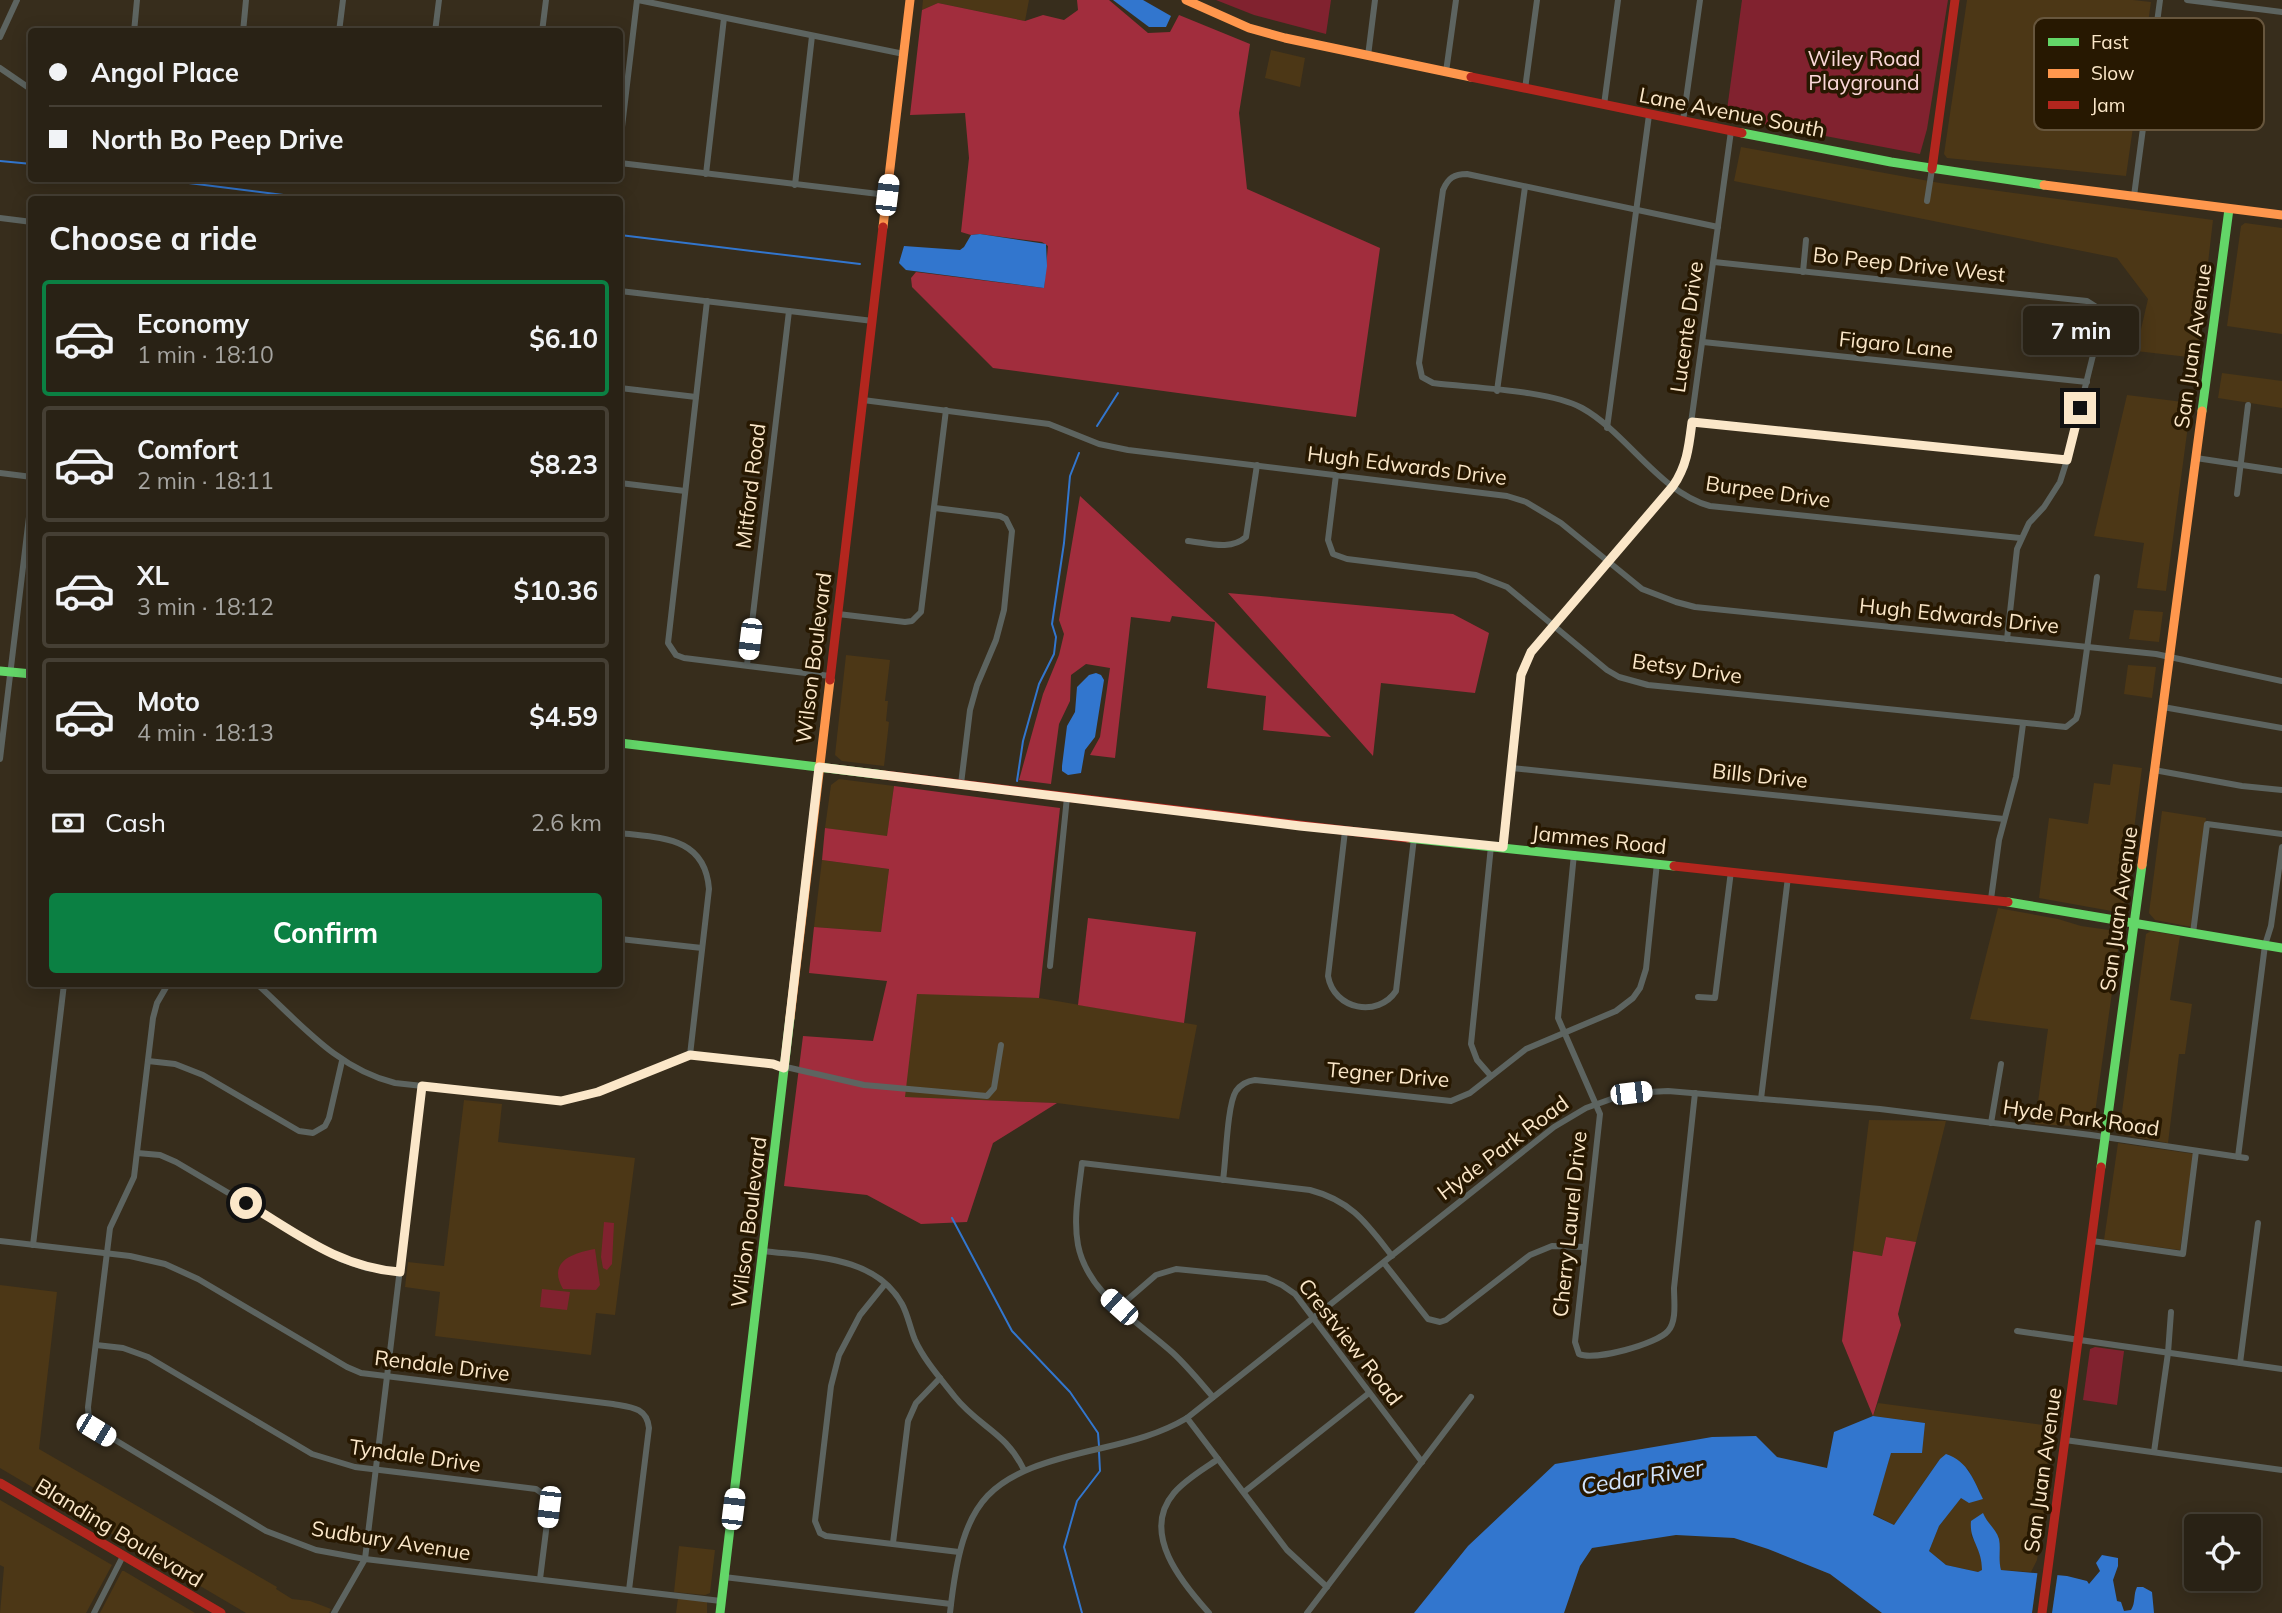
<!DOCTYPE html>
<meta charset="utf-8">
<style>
body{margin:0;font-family:Mulish,sans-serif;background:#352f22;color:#f1f3f6;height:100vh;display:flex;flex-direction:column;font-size:26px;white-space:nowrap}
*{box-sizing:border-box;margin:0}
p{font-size:23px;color:#a5a4a0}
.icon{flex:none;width:38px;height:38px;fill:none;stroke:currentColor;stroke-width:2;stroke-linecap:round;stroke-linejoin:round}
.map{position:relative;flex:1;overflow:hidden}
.side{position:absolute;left:28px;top:196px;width:595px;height:791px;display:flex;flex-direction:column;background:#292215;border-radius:7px;box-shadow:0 4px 18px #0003,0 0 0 2px #453f34}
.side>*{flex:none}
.hud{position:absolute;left:28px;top:28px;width:595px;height:154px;border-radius:7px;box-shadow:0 4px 18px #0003,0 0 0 2px #453f34;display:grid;align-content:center;height:154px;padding:0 21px;background:#292215}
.buttons{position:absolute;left:2184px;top:1514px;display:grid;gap:14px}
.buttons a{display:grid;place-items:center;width:77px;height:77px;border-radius:7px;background:#292215;box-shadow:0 4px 18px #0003,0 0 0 2px #453f34;font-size:35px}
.end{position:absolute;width:32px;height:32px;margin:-16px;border:9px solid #fbe7c9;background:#111;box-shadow:0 0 0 4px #111}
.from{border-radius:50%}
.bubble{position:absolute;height:49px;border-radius:7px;background:#292215;box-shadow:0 4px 18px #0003,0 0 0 2px #453f34;font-size:23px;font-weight:700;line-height:49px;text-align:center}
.car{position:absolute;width:21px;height:42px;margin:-21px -10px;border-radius:9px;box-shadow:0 0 5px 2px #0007;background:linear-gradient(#fff 24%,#345 0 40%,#fff 0 76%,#345 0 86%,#fff 0)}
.hud b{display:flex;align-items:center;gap:24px;height:66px;font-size:26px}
.hud b+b{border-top:2px solid #453f34}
.hud i{width:18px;height:18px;background:#f1f3f6}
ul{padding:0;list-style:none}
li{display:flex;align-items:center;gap:21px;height:116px;margin:0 14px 10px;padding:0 7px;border:4px solid #453f34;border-radius:7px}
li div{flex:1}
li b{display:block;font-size:26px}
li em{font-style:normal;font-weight:700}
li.active{border-color:#0b8043}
li>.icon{width:63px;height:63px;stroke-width:1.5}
h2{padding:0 21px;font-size:32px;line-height:84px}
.pay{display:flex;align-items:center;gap:18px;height:77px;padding:0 21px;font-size:26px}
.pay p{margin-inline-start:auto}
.button{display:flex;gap:14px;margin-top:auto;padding:14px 21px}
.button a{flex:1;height:80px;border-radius:7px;background:#0b8043;color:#fff;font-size:28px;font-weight:700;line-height:80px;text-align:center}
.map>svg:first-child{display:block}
</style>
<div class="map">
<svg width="2282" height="1613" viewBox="0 0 2282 1613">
<rect width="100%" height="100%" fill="#372d1c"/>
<!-- built -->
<g fill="#4c3716">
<polygon points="923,0 1029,0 1025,21 938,3 922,10"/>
<polygon points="1967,0 2133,0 2151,2 2126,176 1947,158 1944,154"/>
<polygon points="1271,50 1305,58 1300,87 1265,78"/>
<polygon points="1741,147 1940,183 2213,220 2197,358 2136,351 2148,299 2117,258 1734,181"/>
<polygon points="2245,223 2282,228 2282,334 2227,326 2241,226"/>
<polygon points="2222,373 2282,381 2282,408 2218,398"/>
<polygon points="2127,395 2191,403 2166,591 2137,588 2144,543 2094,536"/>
<polygon points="2134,610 2163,612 2159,642 2129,639"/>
<polygon points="846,655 890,660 885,701 888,701 886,721 889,722 884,766 842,761 835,755"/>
<polygon points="2128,665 2156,667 2152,698 2124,694"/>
<polygon points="2113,764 2142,768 2124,906 2117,912 2039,898 2049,818 2088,824 2094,783 2110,785"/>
<polygon points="839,779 894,786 887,837 825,828 831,785"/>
<polygon points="2162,811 2206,818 2192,927 2155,920 2149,913"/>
<polygon points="822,860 889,869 881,932 814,927"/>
<polygon points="1998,908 2058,919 2081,926 2116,931 2120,936 2093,1127 2035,1124 2048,1029 1970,1019"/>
<polygon points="2151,931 2180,936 2170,1000 2192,1004 2185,1054 2179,1054 2168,1143 2119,1134 2146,934"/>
<polygon points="917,993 1039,998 1197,1025 1179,1119 1057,1103 904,1097"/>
<polygon points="464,1100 502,1104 498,1142 635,1158 615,1315 596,1313 591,1355 435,1336 440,1292 405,1287 408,1262 444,1266"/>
<polygon points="1869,1120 1946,1121 1916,1242 1886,1237 1882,1256 1853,1251"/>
<polygon points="2118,1143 2194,1154 2180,1250 2104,1240"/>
<polygon points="0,1285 57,1292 39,1449 277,1587 276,1589 292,1599 310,1601 331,1609 329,1613 246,1613 0,1468"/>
<polygon points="1878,1403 2051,1426 2045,1491 2046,1501 2037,1560 2031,1572 2001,1570 1998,1559 1999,1541 1986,1522 1971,1535 1982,1555 1983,1570 1978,1572 1946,1565 1929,1551 1939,1526 1961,1497 1980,1492 1968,1469 1940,1459 1894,1525 1873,1514 1891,1452 1925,1423 1873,1416"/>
<polygon points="0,1500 112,1565 86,1613 0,1613 4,1567 0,1565"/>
<polygon points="679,1546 715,1550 710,1593 705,1595 674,1592"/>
<polygon points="122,1571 124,1571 195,1613 100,1613"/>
<polygon points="678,1598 707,1602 707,1613 676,1613"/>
</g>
<!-- green -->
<g fill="#81222f">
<polygon points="1216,0 1331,0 1326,34 1254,15"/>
<polygon points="1742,0 1948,0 1927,129 1920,154 1726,117"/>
<polygon points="604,1222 614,1223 612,1264 607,1270 603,1268 601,1257"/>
<path d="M595,1249L600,1285L596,1290L563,1289C547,1261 573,1253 595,1249Z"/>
<polygon points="542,1289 570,1292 567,1310 540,1307"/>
<polygon points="2095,1347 2124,1351 2117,1405 2083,1400 2090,1349"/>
</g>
<!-- forest -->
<g fill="#a12d3d">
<polygon points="1077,0 1109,0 1148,33 1170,32 1179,15 1250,44 1239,113 1247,189 1380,248 1356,417 993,368 912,287 911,278 916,272 1044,288 1048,246 1042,242 980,234 971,235 961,232 969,158 965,113 910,115 922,10 938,3 1025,21 1043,15 1064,20 1078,10"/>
<polygon points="1080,496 1216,622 1331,737 1263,730 1266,696 1207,688 1215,622 1172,616 1170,622 1131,617 1115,758 1090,755 1100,737 1110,668 1086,664 1071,675 1070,701 1059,724 1051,784 1019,780 1043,694 1059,655 1064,634 1059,620"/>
<polygon points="1228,593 1453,614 1489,633 1475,693 1381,683 1373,756"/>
<polygon points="894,786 1060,808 1039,998 917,994 905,1097 1057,1103 993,1143 967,1222 921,1224 867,1195 784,1186 803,1036 873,1041 887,981 809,973 814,927 881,932 889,869 822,860 825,828 887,836"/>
<polygon points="1088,918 1196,932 1184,1023 1078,1005"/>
<polygon points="1886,1237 1916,1242 1898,1314 1901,1325 1873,1416 1842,1341 1853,1251 1882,1256"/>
</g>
<!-- water -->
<g fill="#3276ce">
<polygon points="1113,0 1143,0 1171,16 1166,27 1149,27"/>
<polygon points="980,234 1046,244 1047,266 1044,288 906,270 899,263 904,246 960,250 964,247 971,235"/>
<polygon points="1096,673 1101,675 1104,680 1095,737 1085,750 1081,773 1068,775 1062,771 1062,766 1067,726 1075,712 1077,687 1089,675"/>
<path d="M1873,1416L1925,1423L1922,1453H1891L1873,1515L1894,1525L1940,1459L1946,1454C1968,1461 1974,1481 1983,1499L1969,1503L1961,1498L1939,1526L1929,1551L1946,1565L1978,1572L1982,1570C1982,1547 1969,1541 1971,1521L1983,1513C1987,1523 1996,1529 1999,1539C2001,1549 1998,1558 2001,1570L2067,1576L2087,1581L2089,1584L2100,1571L2096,1563L2102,1555L2118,1558V1566L2113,1580L2117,1601L2121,1602L2124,1611L2131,1610C2136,1602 2133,1595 2137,1587H2143L2152,1592L2154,1613H1882L1830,1574L1768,1549L1734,1538L1676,1535L1592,1548L1580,1566L1564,1613H1414L1468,1546L1555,1464L1712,1437L1756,1436L1777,1457L1827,1468L1834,1432Z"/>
</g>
<!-- pier -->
<polygon fill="#372d1c" points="2038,1569 2058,1571 2052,1613 2032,1613"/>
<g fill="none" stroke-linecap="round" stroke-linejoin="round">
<!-- stream -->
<g stroke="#3276ce" stroke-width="2">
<polyline points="0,161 32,164"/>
<polyline points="149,178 323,200"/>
<polyline points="620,235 860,264"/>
<polyline points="1097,426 1118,393"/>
<polyline points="1017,781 1023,741 1039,684 1054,654 1056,637 1052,624 1064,543 1070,476 1079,453"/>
<polyline points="952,1218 1012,1331 1070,1392 1098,1433 1099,1446"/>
<polyline points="1082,1613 1064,1547 1077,1501 1100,1471 1099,1452"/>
</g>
<!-- street -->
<g stroke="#5d6460" stroke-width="6">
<polyline points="638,0 904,54"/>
<polyline points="2187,0 2282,12"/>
<polyline points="134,32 137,0"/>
<polyline points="243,32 246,0"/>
<polyline points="339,32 343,0"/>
<polyline points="435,32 439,0"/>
<polyline points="542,32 546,0"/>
<polyline points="0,37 17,0"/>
<polyline points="1368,56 1375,0"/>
<polyline points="0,68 32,90"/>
<polyline points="1446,72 1456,0"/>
<polyline points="1525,89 1537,0"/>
<polyline points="1604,105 1618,0"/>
<polyline points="1683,121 1700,0"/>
<polyline points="620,144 637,0"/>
<polyline points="620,163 887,195"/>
<polyline points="706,174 724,18"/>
<polyline points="795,185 812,36"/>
<polyline points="2134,196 2160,0"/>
<polyline points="1927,201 1932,169"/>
<polyline points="0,218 32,222"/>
<path d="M1718,227L1467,174C1454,174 1448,178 1443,190L1419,363L1422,377L1433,383C1472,388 1549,390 1582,408C1627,433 1659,492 1710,506L2020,538"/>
<polyline points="1714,262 2087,301 2098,308 2101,323 2067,460 2060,482 2044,507 2029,523 2017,549 2007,639"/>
<polyline points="1803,272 1806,240"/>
<polyline points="620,291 873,321"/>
<polyline points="707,301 668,643 676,655 684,658 830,676"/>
<polyline points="1703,342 2087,382"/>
<polyline points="620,388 696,397"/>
<polyline points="1497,391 1525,187"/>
<polyline points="863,400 1049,424 1099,444 1128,450 1507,496 1526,502 1561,523 1642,589 1676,602 1695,607 2156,654 2282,681"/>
<polyline points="1692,422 2067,460"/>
<polyline points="1607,428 1649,115"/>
<polyline points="2196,458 2282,471"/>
<polyline points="0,473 32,477"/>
<polyline points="1336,475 1328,540 1333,554 1347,559 1476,575 1507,587 1607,670 1619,677 1648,685 2066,727 2076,719 2078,713 2097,577"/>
<polyline points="620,483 685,491"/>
<polyline points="2237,494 2248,405"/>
<polyline points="935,508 1000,516 1006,519 1012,531 1004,610 996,640 977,685 970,710 961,784"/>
<path d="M1188,541C1208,543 1230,551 1246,537L1257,465"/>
<polyline points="838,614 905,622 912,621 921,612 946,410"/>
<polyline points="747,665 789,311"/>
<polyline points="2163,707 2282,728"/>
<polyline points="0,759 32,492"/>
<polyline points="1512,768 2004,819"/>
<polyline points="2154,770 2242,786 2282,790"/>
<path d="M1345,831L1328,976C1334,1010 1378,1018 1396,991L1414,838"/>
<path d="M620,833C660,838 705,836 709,889L690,1055"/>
<polyline points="1503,847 1521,675 1531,652 1673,486 1685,467 1731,131"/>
<path d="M1574,854L1558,1018L1600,1114L1575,1342L1579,1354C1595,1361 1657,1344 1668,1331C1677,1321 1674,1301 1674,1288L1695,1093"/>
<polyline points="1991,899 1999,840 2016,777 2023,724"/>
<polyline points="2193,933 2207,824 2282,834"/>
<polyline points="620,939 702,948"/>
<polyline points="1050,966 1067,797"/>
<polyline points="168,984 157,1003 153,1018 134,1177 110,1228 88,1407 89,1421 92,1426 266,1531 316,1550 365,1559 721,1601"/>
<path d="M257,984C300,1023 337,1069 395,1083L561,1101L598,1092L690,1055L773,1064L864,1085L987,1096L994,1088L1001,1045"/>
<polyline points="1698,997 1715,998 1731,871"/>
<polyline points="148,1061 175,1064 203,1075 299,1131 313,1133 325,1126 329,1118 342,1061"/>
<polyline points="1491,1076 1477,1060 1471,1044 1491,846"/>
<polyline points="1761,1099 1788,877"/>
<polyline points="1991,1123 2001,1064"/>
<polyline points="137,1153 160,1155 176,1162 340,1259 366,1268 400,1272"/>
<polyline points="2238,1157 2265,945 2271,926 2282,847"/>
<path d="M1223,1180C1226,1161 1227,1105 1236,1091C1241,1084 1247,1081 1255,1080L1451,1101L1470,1093L1526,1049L1616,1011L1633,998L1640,988L1646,969L1657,863"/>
<path d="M0,1241L130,1256L165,1264L198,1279L347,1367L361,1373L613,1404C630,1407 647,1407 649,1428L629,1590"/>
<polyline points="2092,1241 2183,1254 2196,1151"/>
<polyline points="33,1245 64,984"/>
<path d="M763,1251C811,1257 875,1255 902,1304C908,1315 910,1328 915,1340C924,1360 941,1379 955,1397C979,1427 1006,1432 1024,1470"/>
<polyline points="1384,1263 1428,1319 1440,1322 1446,1320 1530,1255 1552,1246 1585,1247"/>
<polyline points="885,1284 860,1315 839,1355 831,1386 815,1521 820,1533 826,1536 959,1552"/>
<polyline points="1119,1307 1156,1275 1176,1269 1266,1278 1282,1285 1295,1294 1422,1462"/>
<polyline points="2017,1331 2282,1369"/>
<polyline points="96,1345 123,1348 148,1357 312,1454 355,1467 536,1489 546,1496 549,1507 540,1579"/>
<polyline points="2240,1363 2258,1223"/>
<path d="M1213,1397C1200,1382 1188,1367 1173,1353C1138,1321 1088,1295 1078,1245C1073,1218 1079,1190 1082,1163L1310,1190C1352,1201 1367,1224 1392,1256"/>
<polyline points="1187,1418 1287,1550 1327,1587"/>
<polyline points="2065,1440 2282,1470"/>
<polyline points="2154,1452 2168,1353 2171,1312"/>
<polyline points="1244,1492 1369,1393"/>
<polyline points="893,1543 908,1421 916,1403 940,1378"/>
<polyline points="724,1577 951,1604"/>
<polyline points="94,1613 123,1556"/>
<polyline points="334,1613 365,1559 422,1086"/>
<path d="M950,1613C963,1494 987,1474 1102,1448C1132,1441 1160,1434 1187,1418L1554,1127L1586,1108L1614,1098L1631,1093L1668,1091L1880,1109L2091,1135L2246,1158"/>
<path d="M1209,1613C1182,1583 1140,1533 1174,1493C1186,1479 1204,1469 1218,1459"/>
<polyline points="1307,1613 1471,1397"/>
</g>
<!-- fast -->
<g stroke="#63d668" stroke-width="9">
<polyline points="1742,133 1891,162 2044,185"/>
<polyline points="2202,411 2229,209"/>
<polyline points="0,671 32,674"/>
<polyline points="620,743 884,775"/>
<polyline points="1408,838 1674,866"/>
<polyline points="2008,902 2282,948"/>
<polyline points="2101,1167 2142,865"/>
<polyline points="720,1613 790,1018"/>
</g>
<!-- slow -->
<g stroke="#ff974d" stroke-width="9">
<polyline points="1186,0 1249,28 1285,38 1471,77"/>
<polyline points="2044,185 2282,215"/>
<polyline points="883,227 910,0"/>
<polyline points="2142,865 2202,411"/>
<polyline points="790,1018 830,680"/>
</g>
<!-- jam -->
<g stroke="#b3261e" stroke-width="9">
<polyline points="1471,77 1742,133"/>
<polyline points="1932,169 1955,0"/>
<polyline points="830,680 883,227"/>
<polyline points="884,775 1408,838"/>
<polyline points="1674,866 2008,902"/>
<polyline points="0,1483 221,1613"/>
<polyline points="2042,1613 2101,1167"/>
</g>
</g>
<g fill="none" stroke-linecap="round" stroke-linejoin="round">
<!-- route -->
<path stroke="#fbe7c9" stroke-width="9" d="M246,1203C298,1234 338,1267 400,1272L422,1086L561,1101L598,1092L690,1055L773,1064L784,1068L819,767L1300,826L1503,847L1521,675L1531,652L1673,486C1687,466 1689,446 1692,422L2067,460L2080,408"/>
</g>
<g text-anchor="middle" stroke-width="7" stroke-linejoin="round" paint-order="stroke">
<!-- park labels -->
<g font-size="21" fill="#fcd8d9" stroke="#271801">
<text x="1864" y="66">Wiley Road<tspan x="1864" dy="24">Playground</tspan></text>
</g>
<!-- street labels -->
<g font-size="21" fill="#fbe7c9" stroke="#271801">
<text transform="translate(1732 113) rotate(11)" y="7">Lane Avenue South</text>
<text transform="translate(1909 265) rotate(6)" y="7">Bo Peep Drive West</text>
<text transform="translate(1687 327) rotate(-82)" y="7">Lucente Drive</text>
<text transform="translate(1896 345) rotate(6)" y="7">Figaro Lane</text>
<text transform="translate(2193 346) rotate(-82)" y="7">San Juan Avenue</text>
<text transform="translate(1407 466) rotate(7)" y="7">Hugh Edwards Drive</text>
<text transform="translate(751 486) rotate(-83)" y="7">Mitford Road</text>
<text transform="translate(1768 492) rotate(8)" y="7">Burpee Drive</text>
<text transform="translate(1959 616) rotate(6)" y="7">Hugh Edwards Drive</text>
<text transform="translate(814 658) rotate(-83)" y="7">Wilson Boulevard</text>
<text transform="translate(1687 669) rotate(8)" y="7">Betsy Drive</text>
<text transform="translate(1760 776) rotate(6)" y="7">Bills Drive</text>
<text transform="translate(1599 840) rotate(6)" y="7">Jammes Road</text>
<text transform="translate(2119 909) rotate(-82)" y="7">San Juan Avenue</text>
<text transform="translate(1388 1075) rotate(5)" y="7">Tegner Drive</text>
<text transform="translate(2081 1118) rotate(8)" y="7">Hyde Park Road</text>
<text transform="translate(1503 1148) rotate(-37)" y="7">Hyde Park Road</text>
<text transform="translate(749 1222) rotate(-83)" y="7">Wilson Boulevard</text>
<text transform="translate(1570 1224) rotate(-84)" y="7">Cherry Laurel Drive</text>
<text transform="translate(1350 1342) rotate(52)" y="7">Crestview Road</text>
<text transform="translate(442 1366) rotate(7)" y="7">Rendale Drive</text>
<text transform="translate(415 1456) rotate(8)" y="7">Tyndale Drive</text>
<text transform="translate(2043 1470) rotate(-82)" y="7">San Juan Avenue</text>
<text transform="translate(119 1533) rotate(31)" y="7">Blanding Boulevard</text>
<text transform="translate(391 1541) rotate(9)" y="7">Sudbury Avenue</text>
</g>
<!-- water labels -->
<g font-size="23" font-style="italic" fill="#d1e3fc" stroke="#271801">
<text transform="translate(1642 1477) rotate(-9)" y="8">Cedar River</text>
</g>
</g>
<!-- legend -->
<rect x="2034" y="18" width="230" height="112" rx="10" fill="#271801" stroke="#67563d" stroke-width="2"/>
<rect x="2048" y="38" width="31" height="8" fill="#63d668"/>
<rect x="2048" y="69" width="31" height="9" fill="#ff974d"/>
<rect x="2048" y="101" width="31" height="8" fill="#b3261e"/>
<g font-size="19" fill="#fbe7c9">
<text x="2091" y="49">Fast</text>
<text x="2091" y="80">Slow</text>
<text x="2091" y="112">Jam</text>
</g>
</svg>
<div class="buttons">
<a><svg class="icon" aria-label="locate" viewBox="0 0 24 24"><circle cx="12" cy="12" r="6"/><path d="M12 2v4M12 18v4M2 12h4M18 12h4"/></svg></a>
</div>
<i class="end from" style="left:246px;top:1203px"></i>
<i class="end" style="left:2080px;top:408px"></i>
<div class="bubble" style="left:2023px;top:306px;width:116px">7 min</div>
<i class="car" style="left:887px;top:195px;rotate:7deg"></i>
<i class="car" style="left:750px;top:639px;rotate:187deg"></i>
<i class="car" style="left:1631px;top:1093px;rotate:83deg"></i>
<i class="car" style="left:1119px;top:1307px;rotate:312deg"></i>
<i class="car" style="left:96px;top:1430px;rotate:121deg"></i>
<i class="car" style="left:549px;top:1507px;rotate:187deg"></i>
<i class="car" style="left:733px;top:1509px;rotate:7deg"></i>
<div class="hud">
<b><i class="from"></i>Angol Place</b>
<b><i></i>North Bo Peep Drive</b>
</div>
<section class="side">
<h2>Choose a ride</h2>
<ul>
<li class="active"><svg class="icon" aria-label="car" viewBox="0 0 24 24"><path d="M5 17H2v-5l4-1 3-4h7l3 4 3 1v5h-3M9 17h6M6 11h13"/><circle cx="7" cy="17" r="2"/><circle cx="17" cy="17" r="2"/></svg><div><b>Economy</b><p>1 min · 18:10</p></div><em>$6.10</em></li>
<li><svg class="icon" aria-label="car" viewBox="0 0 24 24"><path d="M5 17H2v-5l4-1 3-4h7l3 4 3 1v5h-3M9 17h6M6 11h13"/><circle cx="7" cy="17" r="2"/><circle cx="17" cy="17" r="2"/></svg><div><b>Comfort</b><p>2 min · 18:11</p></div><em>$8.23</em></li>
<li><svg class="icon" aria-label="car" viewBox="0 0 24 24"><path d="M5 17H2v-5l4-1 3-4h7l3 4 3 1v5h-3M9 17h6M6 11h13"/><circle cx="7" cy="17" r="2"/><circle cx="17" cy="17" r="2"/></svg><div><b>XL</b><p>3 min · 18:12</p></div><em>$10.36</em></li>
<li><svg class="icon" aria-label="car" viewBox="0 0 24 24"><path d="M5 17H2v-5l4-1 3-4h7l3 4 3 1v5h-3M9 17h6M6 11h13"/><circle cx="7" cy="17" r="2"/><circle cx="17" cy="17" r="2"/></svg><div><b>Moto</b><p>4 min · 18:13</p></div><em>$4.59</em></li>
</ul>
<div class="pay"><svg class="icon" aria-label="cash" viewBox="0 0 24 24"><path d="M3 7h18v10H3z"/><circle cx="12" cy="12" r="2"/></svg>Cash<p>2.6 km</p></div>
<div class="button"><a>Confirm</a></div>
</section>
</div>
